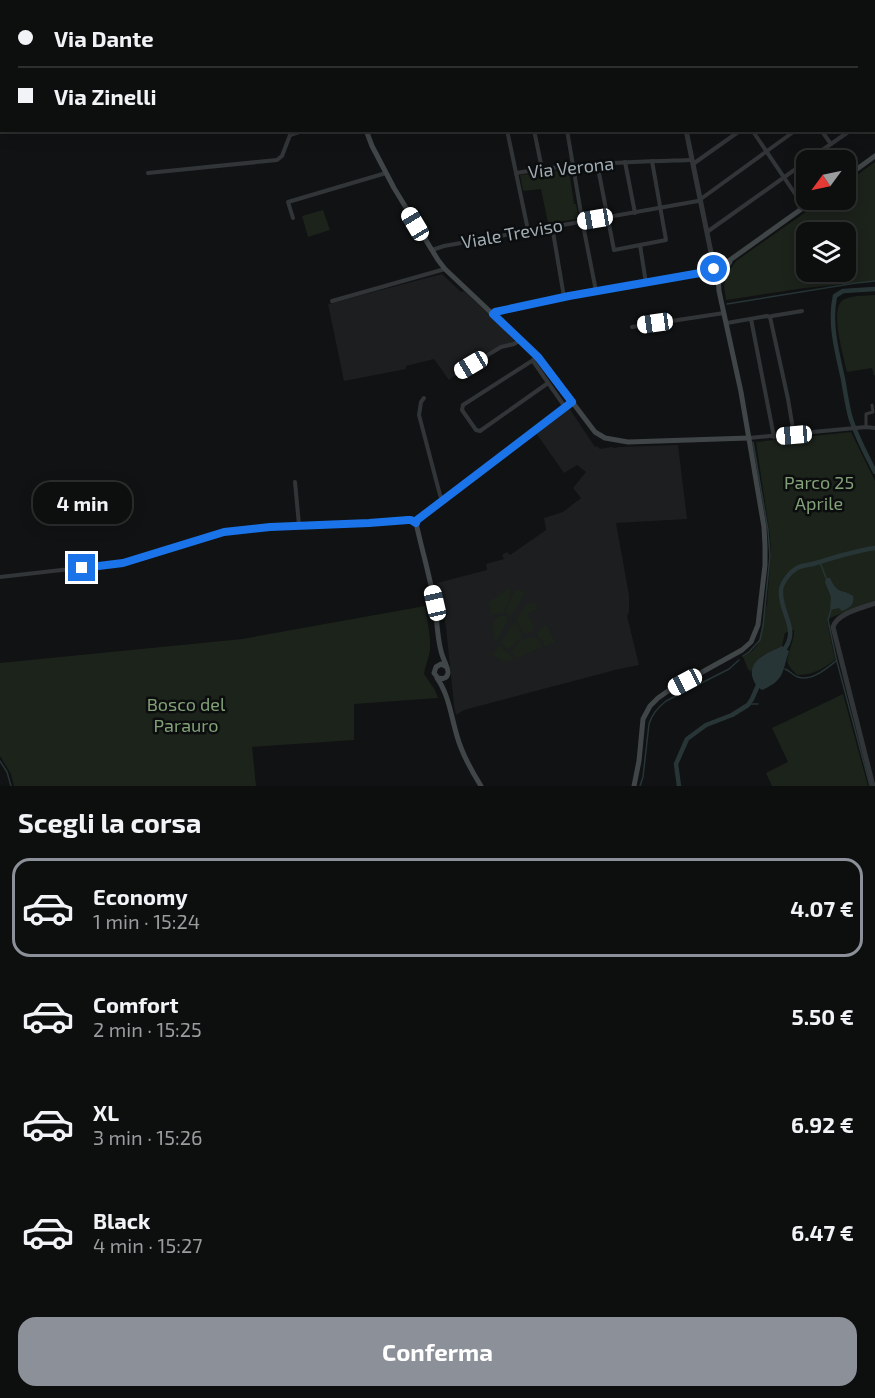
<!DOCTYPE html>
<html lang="it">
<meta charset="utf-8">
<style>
body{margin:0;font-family:"Exo 2",sans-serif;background:#1b1c1c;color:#f1f3f6;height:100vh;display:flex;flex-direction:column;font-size:22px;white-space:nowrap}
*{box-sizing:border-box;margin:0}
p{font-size:20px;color:#9a9c9e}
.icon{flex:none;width:33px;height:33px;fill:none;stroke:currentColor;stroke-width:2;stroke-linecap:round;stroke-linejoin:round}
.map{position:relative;height:786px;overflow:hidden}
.sheet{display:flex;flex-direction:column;background:#0d0e0e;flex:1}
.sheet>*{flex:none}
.hud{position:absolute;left:0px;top:0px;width:876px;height:132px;box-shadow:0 3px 15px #0003,0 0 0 2px #2d2e2e;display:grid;align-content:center;height:132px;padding:0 18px;background:#0d0e0e}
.needle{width:39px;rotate:237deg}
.fabs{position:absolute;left:796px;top:150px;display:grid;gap:12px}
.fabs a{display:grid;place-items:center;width:60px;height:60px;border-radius:12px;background:#0d0e0e;box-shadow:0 3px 15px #0003,0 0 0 2px #2d2e2e;font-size:30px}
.end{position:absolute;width:27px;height:27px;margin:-14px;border:8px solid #1a73e8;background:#fff;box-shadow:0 0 0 3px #fff}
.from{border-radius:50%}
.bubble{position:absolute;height:42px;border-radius:18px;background:#0d0e0e;box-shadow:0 3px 15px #0003,0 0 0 2px #2d2e2e;font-size:20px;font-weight:700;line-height:42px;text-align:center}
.car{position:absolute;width:18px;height:36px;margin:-18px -9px;border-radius:8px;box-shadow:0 0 4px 2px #0007;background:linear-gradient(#fff 24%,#345 0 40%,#fff 0 76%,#345 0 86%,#fff 0)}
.hud b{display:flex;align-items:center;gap:21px;height:57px;font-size:22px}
.hud b+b{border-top:2px solid #2d2e2e}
.hud i{width:15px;height:15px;background:#f1f3f6}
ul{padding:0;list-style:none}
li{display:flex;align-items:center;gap:18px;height:99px;margin:0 12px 9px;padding:0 6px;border:3px solid transparent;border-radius:18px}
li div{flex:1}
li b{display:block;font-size:22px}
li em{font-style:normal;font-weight:700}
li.on{border-color:#8c9099}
li>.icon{width:54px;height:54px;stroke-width:1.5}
h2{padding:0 18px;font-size:27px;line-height:72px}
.button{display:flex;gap:12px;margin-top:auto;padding:12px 18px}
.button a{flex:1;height:69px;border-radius:18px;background:#8c9099;color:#fff;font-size:24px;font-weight:700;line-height:69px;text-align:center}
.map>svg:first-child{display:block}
</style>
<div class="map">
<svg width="875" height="786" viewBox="0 0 875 786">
<rect width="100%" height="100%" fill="#111213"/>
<!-- built -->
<g fill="#1d1e20">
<polygon points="442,274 461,292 464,291 515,339 514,342 500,346 453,371 454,376 449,380 434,359 406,366 406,369 344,381 328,304"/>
<polygon points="569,408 595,447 597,446 600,449 611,447 615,448 619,447 678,445 687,519 616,523 629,595 629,612 627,616 639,665 619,669 464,710 456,715 454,705 446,627 437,583 487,570 486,564 504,559 502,555 507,552 510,555 546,530 544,518 563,512 581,498 573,488 586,472 577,465 564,473 536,433"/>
</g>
<!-- green -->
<g fill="#1c231b" fill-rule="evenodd">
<path d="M875,162V281L805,288L726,300L724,286L726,276L736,261L823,200H846V183ZM807,232H846V272H807Z"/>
<polygon points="569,169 574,204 576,204 579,219 548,223 541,189 523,191 520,175"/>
<polygon points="323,210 330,230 308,237 302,216"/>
<path d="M875,295V375L874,376L872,368L847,372C844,357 829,309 843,300C850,295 866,296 875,295Z"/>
<path d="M851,432L875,481V600L830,618L827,621L835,660C822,669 813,675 797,675C794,672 790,668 788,664C785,657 795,641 794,630L785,633L782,646C769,652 755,657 751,672L748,669L743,657L752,651L758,644L767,603L771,552L770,536L756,442Z"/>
<polygon points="510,588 511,590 510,598 503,613 491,615 488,602"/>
<polygon points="517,589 525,593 512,616 508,615 506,611 514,591"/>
<path d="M528,602L536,604L539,609L528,613C529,620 537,623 532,632L525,634L522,631L516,619Z"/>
<path d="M425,606C427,620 431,636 430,650C429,658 425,666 424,674L435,690L438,698L354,704V740L252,747L256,786H14L11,774L0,756V663L242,639Z"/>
<polygon points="500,616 506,616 509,619 490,653 495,642 492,625 496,618"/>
<polygon points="514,621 517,624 522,637 509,649 504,647 501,642"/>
<polygon points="547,625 555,642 545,647 543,642 536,634 544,626"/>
<polygon points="529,637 538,639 543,647 517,658 513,654 512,650 522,640"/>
<polygon points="499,645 515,659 503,661 492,656"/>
<polygon points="843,694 868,786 772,786 766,773 788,762 772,728"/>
</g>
<!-- water -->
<g fill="#273537">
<path d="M826,578H830C838,596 842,588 853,596C855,605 849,608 842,611L839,608L830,610L831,597L825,582Z"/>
<path d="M782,646L789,651C782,672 785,680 762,690C757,687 755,684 753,679C746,660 770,652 782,646Z"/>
</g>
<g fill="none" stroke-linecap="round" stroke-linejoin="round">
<!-- stream -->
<g stroke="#273537" stroke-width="1.5">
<polyline points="727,304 856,283 875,281"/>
<polyline points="820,562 826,578"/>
<polyline points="831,610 828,620 836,658 870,786"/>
<polyline points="743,656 749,652 760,640 763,626 770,556 768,530 753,442"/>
<path d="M785,669C790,671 794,676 798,677C811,682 827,668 836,661"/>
<polyline points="749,704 758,704"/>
<polyline points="0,761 7,772 11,786"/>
<path d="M640,786L643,777L649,724C652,714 657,708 666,701L729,669L739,660"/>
</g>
<!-- canal -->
<g stroke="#273537" stroke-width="4.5">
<path d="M875,289L843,291L835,296C829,323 837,352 843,379C845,391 847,404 850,416C856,436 866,454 875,472"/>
<path d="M782,652C802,630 779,614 781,590C782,582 790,572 797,568C803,565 810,565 816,563C836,557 854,551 875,548"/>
<polyline points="679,786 676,764 687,739 706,725 732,715 748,705 752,699 759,683"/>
</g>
<!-- pedestrian -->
<polyline stroke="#323538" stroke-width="3" points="866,427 866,414 873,412 872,405"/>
<!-- minor -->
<g stroke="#323538" stroke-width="4">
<polyline points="210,0 210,2"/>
<polyline points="850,2 860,0"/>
<polyline points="874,28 875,28"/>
<polyline points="874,114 875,114"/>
<polyline points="507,130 528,230"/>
<polyline points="534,130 542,169"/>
<polyline points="567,130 583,225 596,291"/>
<polyline points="752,130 804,207"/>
<polyline points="821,130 831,144"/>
<polyline points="808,160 851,130"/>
<polyline points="625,162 635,213"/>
<polyline points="597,163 614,250 666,240 652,161"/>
<polyline points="693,164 741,130"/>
<polyline points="148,173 277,160 282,156 290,135 305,130"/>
<path d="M516,173C575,163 633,162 692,160"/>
<polyline points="293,218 288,202 386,173"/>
<polyline points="552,226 564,297"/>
<polyline points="707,232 807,161"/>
<polyline points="640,245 646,283"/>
<polyline points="432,250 444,246 698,201 796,130"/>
<polyline points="332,301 445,269"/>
<polyline points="493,314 495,312 600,291 710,271"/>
<polyline points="770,317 788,399 794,435"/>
<polyline points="751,319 774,437"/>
<polyline points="727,323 767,316 770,317 772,316 802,311"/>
<polyline points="632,327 724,313"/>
<polyline points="538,357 463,405 462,410 476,430 480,431 548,383"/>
<polyline points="533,361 565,407"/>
<polyline points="456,374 501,347 514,344 520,340"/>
<polyline points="424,398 421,402 419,415 440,495 443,501"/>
<polyline points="749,438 866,427 875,428"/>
<polyline points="295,482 299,525"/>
<polyline points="0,577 123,563 224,532 270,527 369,523 402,520 411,520 416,523"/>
</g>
<!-- tertiary -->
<g stroke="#323538" stroke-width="5">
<polyline points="648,0 649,2"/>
<polyline points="686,130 714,267 716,272 710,271"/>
<path d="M873,786L833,627C837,613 862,608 875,603"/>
</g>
<!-- secondary -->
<g stroke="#404548" stroke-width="5">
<polyline points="340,0 340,2"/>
<polyline points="788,0 790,2"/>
<polyline points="874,61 875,61"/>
<polyline points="366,130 372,146 394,188 438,260 445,269 538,357 595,432 605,438 628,442 749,438"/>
<polyline points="846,177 875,156"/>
<polyline points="716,272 723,265 814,200"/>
<polyline points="716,272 723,270 730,262"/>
<path d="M445,666L441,664L436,667L434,673L438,678C442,679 447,679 448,673C449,669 442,657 441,651C437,636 437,620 435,605C430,577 422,550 416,523L417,520L572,402"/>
<path d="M437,678C449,695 451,716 457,736C462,754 471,770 481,786"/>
<polyline points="634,786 639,761 643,719 650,706 658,698 668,691 742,650 751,642 758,625 765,565 765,546 764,527 741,392 719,291 718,274 716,272"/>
</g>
</g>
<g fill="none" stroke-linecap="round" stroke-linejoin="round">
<!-- route -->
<polyline stroke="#1a73e8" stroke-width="8" points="82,568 123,563 224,532 270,527 369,523 408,520 411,520 416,523 417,520 572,402 538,357 493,314 495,312 569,296 700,273 716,272 714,269"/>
</g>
<g text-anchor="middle" stroke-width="5" stroke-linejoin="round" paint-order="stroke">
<!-- street labels -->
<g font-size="18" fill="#a1aeb5" stroke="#0c0d0e">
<text transform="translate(571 168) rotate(-6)" y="6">Via Verona</text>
<text transform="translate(512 234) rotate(-10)" y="6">Viale Treviso</text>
</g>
<!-- park labels -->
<g font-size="18" fill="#82a176" stroke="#0c0d0e">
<text x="819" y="489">Parco 25<tspan x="819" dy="21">Aprile</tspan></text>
<text x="186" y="711">Bosco del<tspan x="186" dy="21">Parauro</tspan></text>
</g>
</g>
</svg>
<div class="fabs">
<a><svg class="needle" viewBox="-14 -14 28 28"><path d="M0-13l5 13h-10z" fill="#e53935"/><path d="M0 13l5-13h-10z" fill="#9a9c9e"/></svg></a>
<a><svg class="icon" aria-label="layers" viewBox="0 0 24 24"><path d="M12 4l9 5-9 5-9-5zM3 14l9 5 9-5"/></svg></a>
</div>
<i class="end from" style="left:714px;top:269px"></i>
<i class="end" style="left:82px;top:568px"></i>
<div class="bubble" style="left:33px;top:482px;width:99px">4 min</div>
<i class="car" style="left:595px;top:219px;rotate:260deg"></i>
<i class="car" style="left:415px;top:224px;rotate:329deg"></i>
<i class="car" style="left:655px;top:323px;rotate:262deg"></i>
<i class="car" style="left:471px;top:365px;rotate:239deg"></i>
<i class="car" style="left:794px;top:435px;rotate:265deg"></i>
<i class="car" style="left:435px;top:603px;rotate:347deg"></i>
<i class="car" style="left:685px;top:682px;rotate:242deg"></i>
<div class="hud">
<b><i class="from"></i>Via Dante</b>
<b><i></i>Via Zinelli</b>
</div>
</div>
<section class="sheet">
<h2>Scegli la corsa</h2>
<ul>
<li class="on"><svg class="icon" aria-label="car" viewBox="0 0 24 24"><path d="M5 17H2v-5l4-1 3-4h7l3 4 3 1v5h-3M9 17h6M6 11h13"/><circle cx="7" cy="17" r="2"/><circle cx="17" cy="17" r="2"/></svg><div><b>Economy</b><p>1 min · 15:24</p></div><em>4.07 €</em></li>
<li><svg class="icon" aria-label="car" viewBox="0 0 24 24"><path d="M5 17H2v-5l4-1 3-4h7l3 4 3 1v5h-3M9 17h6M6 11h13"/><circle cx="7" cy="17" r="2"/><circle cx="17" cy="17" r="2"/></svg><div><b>Comfort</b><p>2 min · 15:25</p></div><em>5.50 €</em></li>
<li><svg class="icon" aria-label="car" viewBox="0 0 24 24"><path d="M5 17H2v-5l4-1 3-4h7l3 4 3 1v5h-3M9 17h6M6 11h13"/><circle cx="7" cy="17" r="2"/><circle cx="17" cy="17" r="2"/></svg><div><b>XL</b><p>3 min · 15:26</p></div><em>6.92 €</em></li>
<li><svg class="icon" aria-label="car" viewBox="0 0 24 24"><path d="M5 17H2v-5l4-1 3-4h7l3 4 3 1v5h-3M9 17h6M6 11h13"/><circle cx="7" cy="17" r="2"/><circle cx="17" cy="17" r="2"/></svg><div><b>Black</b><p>4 min · 15:27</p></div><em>6.47 €</em></li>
</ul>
<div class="button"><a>Conferma</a></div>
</section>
